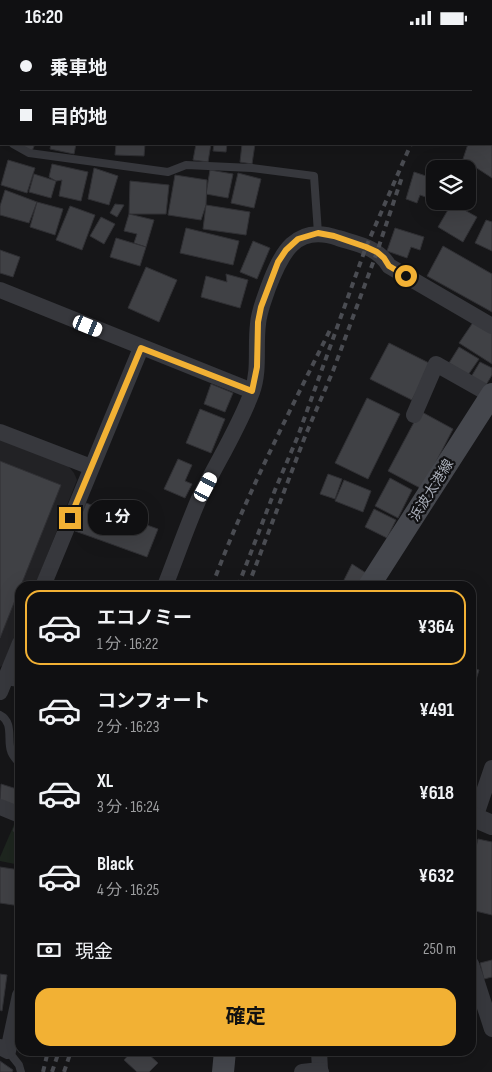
<!DOCTYPE html>
<html lang="ja">
<meta charset="utf-8">
<style>
body{margin:0;font-family:"Sofia Sans Condensed","Noto Sans JP",sans-serif;background:#1e1e20;color:#f1f3f6;height:100vh;display:flex;flex-direction:column;font-size:19px;white-space:nowrap}
*{box-sizing:border-box;margin:0}
p{font-size:16px;color:#9c9d9f}
.icon{flex:none;width:28px;height:28px;fill:none;stroke:currentColor;stroke-width:2;stroke-linecap:round;stroke-linejoin:round}
.map{position:relative;flex:1;overflow:hidden}
.panel{position:absolute;left:15px;top:546px;width:461px;height:475px;display:flex;flex-direction:column;background:#101012;border-radius:15px;box-shadow:0 5px 20px #0002,0 0 0 1px #303032}
.panel>*{flex:none}
.guide{position:absolute;left:0px;top:0px;width:492px;height:110px;box-shadow:0 5px 20px #0002,0 0 0 1px #303032;display:grid;align-content:center;height:110px;padding:0 20px;background:#101012}
.controls{position:absolute;left:426px;top:125px;display:grid;gap:10px}
.controls a{display:grid;place-items:center;width:50px;height:50px;border-radius:10px;background:#101012;box-shadow:0 5px 20px #0002,0 0 0 1px #303032;font-size:25px}
.end{position:absolute;width:22px;height:22px;margin:-11px;border:6px solid #f2b134;background:#111;box-shadow:0 0 0 2px #111}
.from{border-radius:50%}
.bubble{position:absolute;height:35px;border-radius:15px;background:#101012;box-shadow:0 5px 20px #0002,0 0 0 1px #303032;font-size:16px;font-weight:700;line-height:35px;text-align:center}
.car{position:absolute;width:15px;height:30px;margin:-15px -8px;border-radius:6px;box-shadow:0 0 4px 1px #0007;background:linear-gradient(#fff 24%,#345 0 40%,#fff 0 76%,#345 0 86%,#fff 0)}
.guide b{display:flex;align-items:center;gap:18px;height:48px;font-size:19px}
.guide b+b{border-top:1px solid #303032}
.guide i{width:12px;height:12px;background:#f1f3f6}
ul{padding:9px 0 0;list-style:none}
li{display:flex;align-items:center;gap:15px;height:75px;margin:0 10px 8px;padding:0 10px;border:2px solid transparent;border-radius:15px}
li div{flex:1}
li b{display:block;font-size:19px}
li em{font-style:normal;font-weight:700}
li.active{border-color:#f2b134}
li>.icon{width:45px;height:45px;stroke-width:1.5}
.pay{display:flex;align-items:center;gap:12px;height:55px;padding:0 20px;font-size:19px}
.pay p{margin-inline-start:auto}
.primary-button{display:flex;gap:10px;margin-top:auto;padding:10px 20px}
.primary-button a{flex:1;height:58px;border-radius:15px;background:#f2b134;color:#111;font-size:20px;font-weight:700;line-height:58px;text-align:center}
.status{display:flex;justify-content:space-between;align-items:center;height:35px;padding:0 25px;background:#101012;direction:ltr}
.status svg{height:14px;fill:currentColor}
.map>svg:first-child{display:block}
</style>
<div class="status"><b>16:20</b><svg viewBox="0 0 49 12"><path d="M0 12V9h3v3zM5 12V6h3v6zM10 12V3h3v9zM15 12V0h3v12zM26 1h20v11H26zM47 4h2v5h-2z"/></svg></div>
<div class="map">
<svg width="492" height="1037" viewBox="0 0 492 1037">
<rect width="100%" height="100%" fill="#161618"/>
<!-- built -->
<polygon fill="#222225" points="0,403 64,426 74,438 77,445 35,551 20,551 20,588 3,630 0,632"/>
<!-- green -->
<polygon fill="#1e261f" points="16,785 20,786 20,830 0,826 0,822"/>
<!-- building -->
<g fill="#404145" stroke="#303034">
<polygon points="491,101 492,101 492,143 463,124 468,109 491,109"/>
<polygon points="17,109 35,109 32,116"/>
<polygon points="51,109 76,109 74,119 50,114"/>
<polygon points="116,109 145,109 144,121 115,120"/>
<polygon points="196,109 211,109 208,127 193,125"/>
<polygon points="214,109 227,109 226,117 213,116"/>
<polygon points="242,109 255,109 252,129 240,127"/>
<polygon points="8,125 35,133 27,158 1,150"/>
<polygon points="52,129 88,137 81,166 59,161 62,145 56,146 49,142"/>
<polygon points="94,133 118,141 109,170 88,164"/>
<polygon points="210,135 233,139 228,163 206,159"/>
<polygon points="414,137 435,144 434,165 420,160 417,168 406,164"/>
<polygon points="238,138 261,144 254,173 231,168"/>
<polygon points="34,139 56,146 51,163 29,157"/>
<polygon points="175,140 207,145 206,170 201,185 168,180"/>
<polygon points="130,146 169,150 166,179 129,179"/>
<polygon points="5,155 37,167 29,188 0,180 0,171"/>
<polygon points="37,167 63,174 55,200 30,192"/>
<polygon points="452,168 477,182 463,207 438,192"/>
<polygon points="115,169 124,170 117,182 110,178"/>
<polygon points="206,170 250,177 246,200 203,194"/>
<polygon points="70,171 95,180 82,215 56,205"/>
<polygon points="129,179 154,185 146,212 134,208 137,199 124,196"/>
<polygon points="101,182 115,189 104,209 90,201"/>
<polygon points="486,185 492,187 492,216 475,208"/>
<polygon points="186,193 239,206 233,230 180,218"/>
<polygon points="395,193 424,202 420,215 411,212 407,223 387,216"/>
<polygon points="116,203 146,212 140,231 110,222"/>
<polygon points="253,206 270,213 257,244 240,237"/>
<polygon points="443,211 492,239 492,277 427,241"/>
<polygon points="0,215 20,222 13,242 0,238"/>
<polygon points="146,232 177,245 159,287 128,273"/>
<polygon points="226,239 248,245 240,273 201,262 206,241 227,247"/>
<polygon points="474,286 492,298 492,329 459,308"/>
<polygon points="389,308 431,329 412,365 370,344"/>
<polygon points="459,312 479,324 468,340 449,328"/>
<polygon points="480,327 492,333 492,340 486,350 471,342"/>
<polygon points="211,349 233,358 225,377 204,369"/>
<polygon points="367,363 400,379 368,444 335,428"/>
<polygon points="200,374 225,384 211,418 186,408"/>
<polygon points="420,376 453,394 422,454 388,436"/>
<polygon points="178,424 192,430 185,446 192,449 185,463 164,454"/>
<polygon points="0,426 61,450 0,603"/>
<polygon points="328,439 342,444 335,464 320,459"/>
<polygon points="390,443 412,455 398,483 375,471"/>
<polygon points="344,445 371,456 363,477 335,466"/>
<polygon points="86,468 158,494 147,522 75,496"/>
<polygon points="374,474 396,485 387,503 365,492"/>
<polygon points="352,529 366,538 358,551 344,551 342,549"/>
<polygon points="471,633 479,635 471,661"/>
<polygon points="471,729 476,730 472,765 471,765"/>
<polygon points="1,749 20,755 20,772 0,765"/>
<polygon points="15,790 20,791 19,798 13,796"/>
<polygon points="478,804 492,807 492,880 471,875 471,832"/>
<polygon points="0,832 20,835 20,871 0,868"/>
<polygon points="492,925 492,942 484,944 480,928"/>
<polygon points="0,939 7,940 2,976 0,975"/>
<polygon points="132,1016 145,1016 158,1028 149,1037 137,1037 124,1025"/>
<polygon points="0,1026 13,1035 12,1037 0,1037"/>
</g>
<g fill="none" stroke-linecap="round" stroke-linejoin="round">
<!-- service -->
<g stroke="#37383d" stroke-width="8">
<polyline points="0,93 1,95"/>
<polyline points="13,109 29,118 168,137 186,130 252,133 314,141 318,198"/>
<polyline points="4,646 20,648"/>
<path d="M0,680C14,687 7,705 11,716C12,721 17,725 20,729"/>
<polyline points="8,1016 19,1030 21,1037"/>
</g>
<!-- minor -->
<g stroke="#37383d" stroke-width="16">
<polyline points="0,255 252,356"/>
<polyline points="414,380 436,329 491,360"/>
<polyline points="0,397 91,432"/>
<polyline points="43,551 141,313"/>
<path d="M165,551C176,523 186,494 198,466C215,430 238,395 252,357C260,335 255,312 258,289C259,276 264,265 268,253C281,219 295,188 338,203C357,209 378,212 389,231L492,291"/>
<polyline points="0,657 20,608"/>
<polyline points="0,772 20,780"/>
<polyline points="475,783 492,733"/>
<polyline points="471,929 492,994"/>
<polyline points="0,1012 8,1016 20,960"/>
<polyline points="319,1016 320,1035"/>
<polyline points="302,1037 320,1035 321,1037"/>
</g>
<!-- tertiary -->
<polyline stroke="#37383d" stroke-width="20" points="471,781 492,790"/>
<!-- secondary -->
<g stroke="#45474d" stroke-width="22">
<polyline points="369,551 492,359"/>
<polyline points="223,1037 225,1016"/>
</g>
<!-- trunk -->
<g stroke="#5b5e65" stroke-width="26">
<polyline points="258,0 266,1"/>
<polyline points="12,1 16,0"/>
<polyline points="491,22 492,22"/>
</g>
<!-- rail -->
<g stroke="#4a4c52" stroke-width="4" stroke-dasharray="6 5" stroke-linecap="butt">
<polyline points="453,1 454,0"/>
<path d="M212,551C245,462 289,378 331,293"/>
<polyline points="238,551 275,455 298,401 366,212 411,109"/>
<polyline points="248,551 306,399 333,336 377,217 402,142"/>
<polyline points="43,1037 48,1016"/>
<polyline points="52,1037 59,1016"/>
<polyline points="64,1037 71,1016"/>
</g>
</g>
<g fill="none" stroke-linecap="round" stroke-linejoin="round">
<!-- route -->
<polyline stroke="#f2b134" stroke-width="6" points="70,483 141,313 252,356 257,332 258,287 261,272 278,227 286,215 298,204 318,198 334,201 366,212 377,217 384,223 389,231 406,241"/>
</g>
<g text-anchor="middle" stroke-width="4.5" stroke-linejoin="round" paint-order="stroke">
<!-- street labels -->
<g font-size="14" fill="#a8adb8" stroke="#111113">
<text transform="translate(431 455) rotate(-58)" y="5">浜波太港線</text>
</g>
</g>
</svg>
<div class="controls">
<a><svg class="icon" aria-label="layers" viewBox="0 0 24 24"><path d="M12 4l9 5-9 5-9-5zM3 14l9 5 9-5"/></svg></a>
</div>
<i class="end from" style="left:406px;top:241px"></i>
<i class="end" style="left:70px;top:483px"></i>
<div class="bubble" style="left:88px;top:465px;width:60px">1 分</div>
<i class="car" style="left:88px;top:291px;rotate:112deg"></i>
<i class="car" style="left:206px;top:452px;rotate:28deg"></i>
<div class="guide">
<b><i class="from"></i>乗車地</b>
<b><i></i>目的地</b>
</div>
<section class="panel">
<ul>
<li class="active"><svg class="icon" aria-label="car" viewBox="0 0 24 24"><path d="M5 17H2v-5l4-1 3-4h7l3 4 3 1v5h-3M9 17h6M6 11h13"/><circle cx="7" cy="17" r="2"/><circle cx="17" cy="17" r="2"/></svg><div><b>エコノミー</b><p>1 分 · 16:22</p></div><em>¥364</em></li>
<li><svg class="icon" aria-label="car" viewBox="0 0 24 24"><path d="M5 17H2v-5l4-1 3-4h7l3 4 3 1v5h-3M9 17h6M6 11h13"/><circle cx="7" cy="17" r="2"/><circle cx="17" cy="17" r="2"/></svg><div><b>コンフォート</b><p>2 分 · 16:23</p></div><em>¥491</em></li>
<li><svg class="icon" aria-label="car" viewBox="0 0 24 24"><path d="M5 17H2v-5l4-1 3-4h7l3 4 3 1v5h-3M9 17h6M6 11h13"/><circle cx="7" cy="17" r="2"/><circle cx="17" cy="17" r="2"/></svg><div><b>XL</b><p>3 分 · 16:24</p></div><em>¥618</em></li>
<li><svg class="icon" aria-label="car" viewBox="0 0 24 24"><path d="M5 17H2v-5l4-1 3-4h7l3 4 3 1v5h-3M9 17h6M6 11h13"/><circle cx="7" cy="17" r="2"/><circle cx="17" cy="17" r="2"/></svg><div><b>Black</b><p>4 分 · 16:25</p></div><em>¥632</em></li>
</ul>
<div class="pay"><svg class="icon" aria-label="cash" viewBox="0 0 24 24"><path d="M3 7h18v10H3z"/><circle cx="12" cy="12" r="2"/></svg>現金<p>250 m</p></div>
<div class="primary-button"><a>確定</a></div>
</section>
</div>
